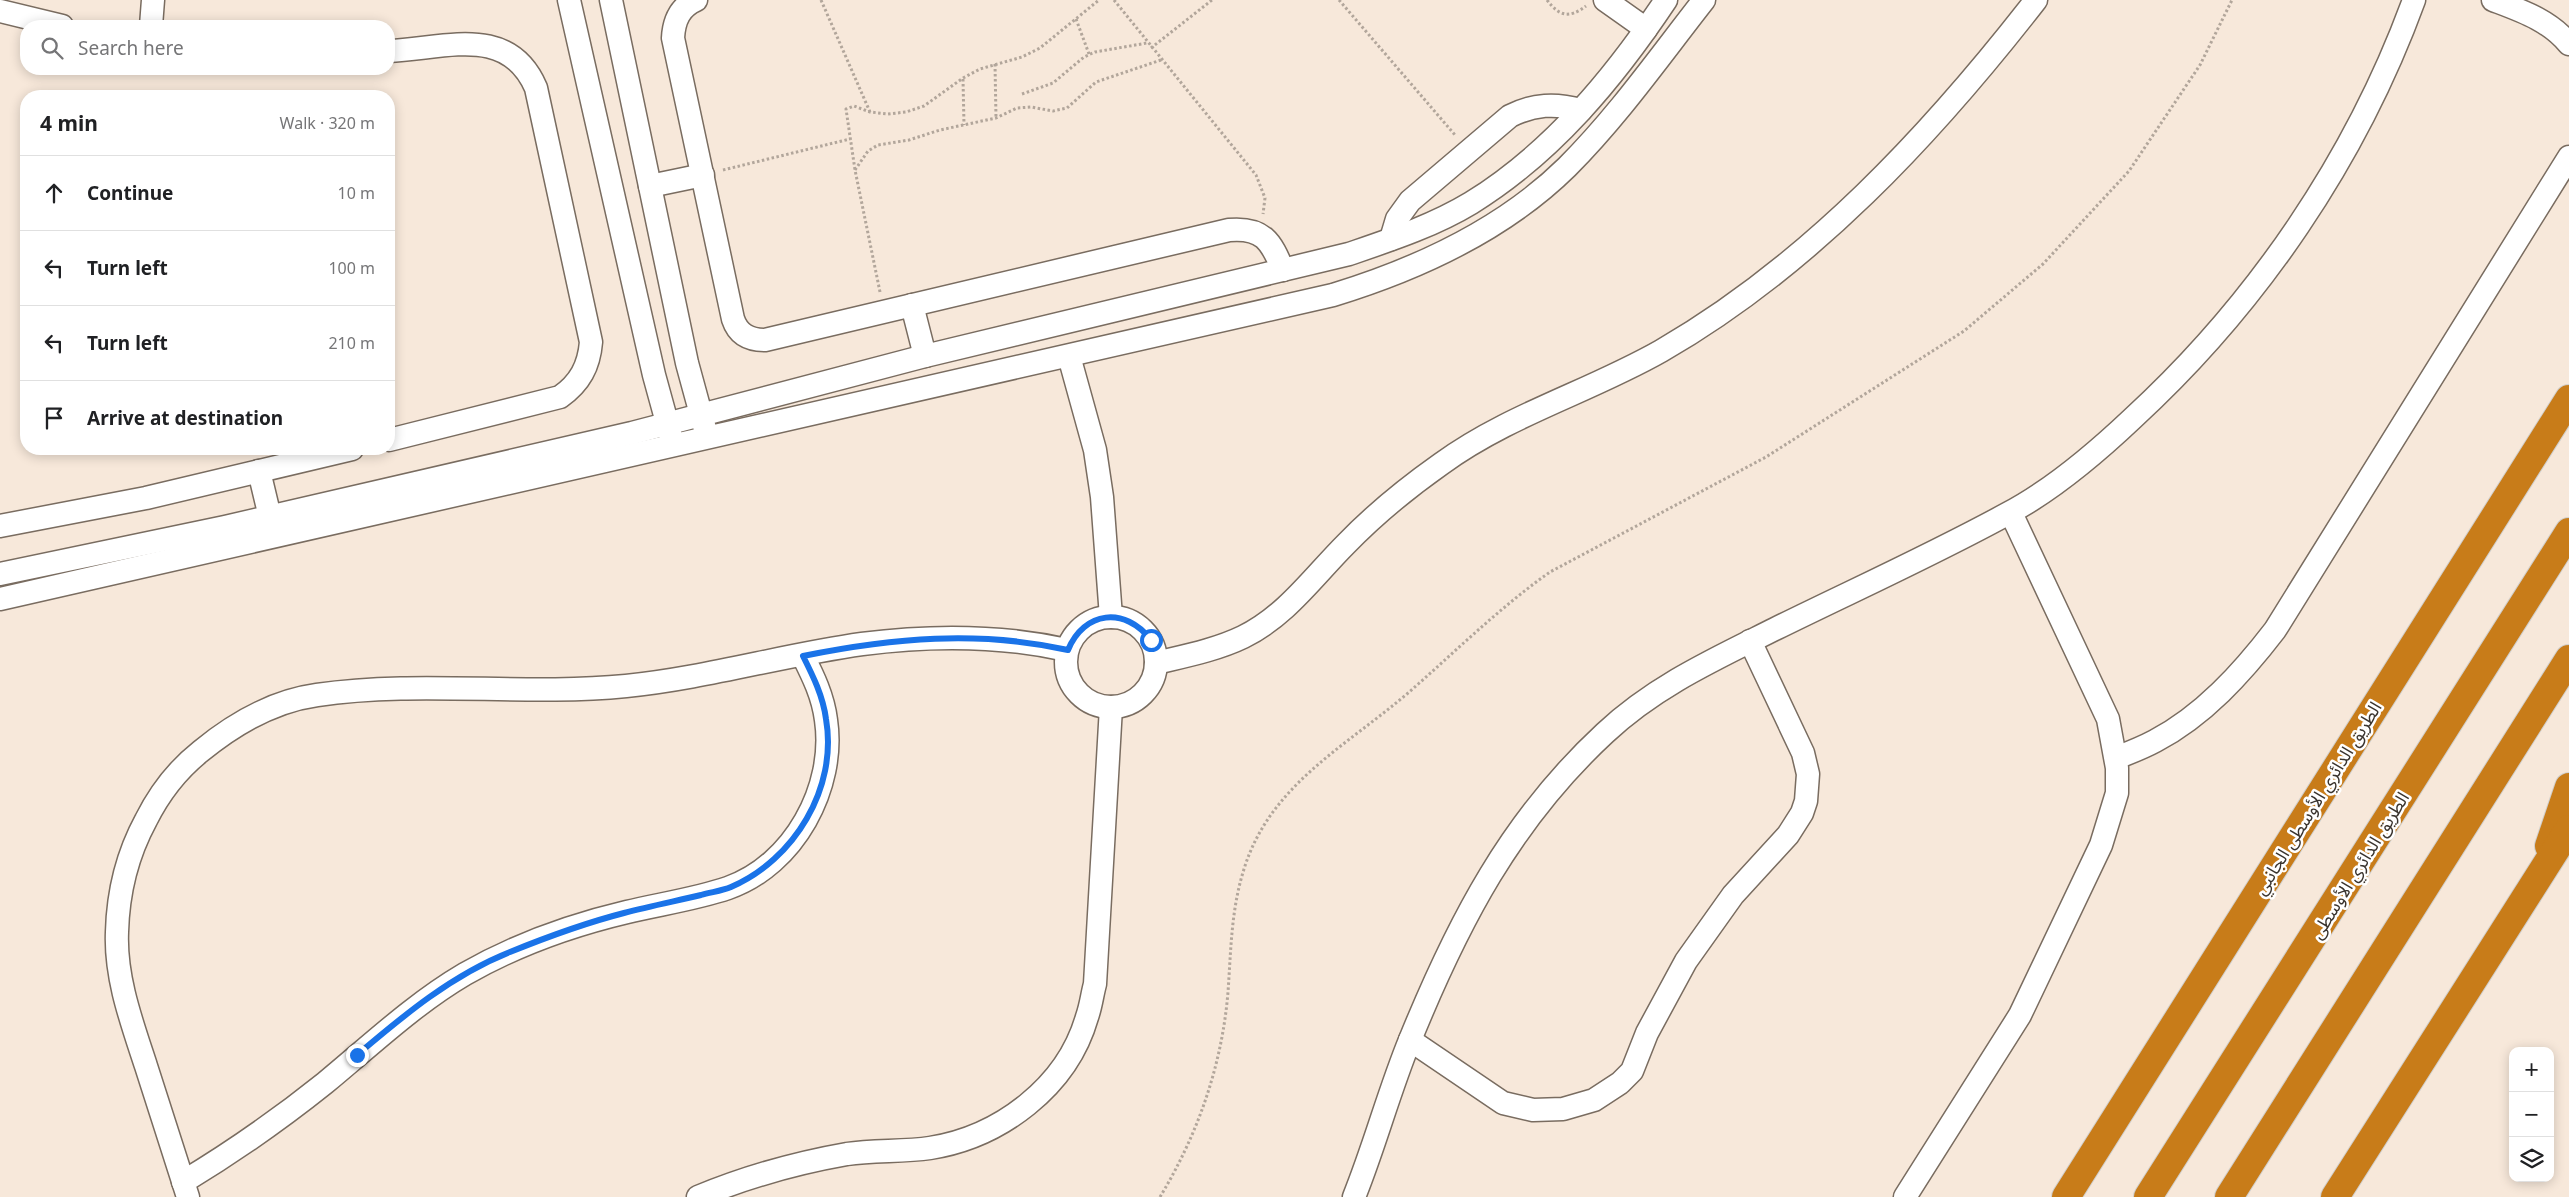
<!DOCTYPE html>
<meta charset="utf-8">
<style>
:root{--surface:#fff;--page:#f2f2f2;--text:#202124;--muted:#757577;--line:#e0e0e0}
body{margin:0;font-family:"Noto Sans","Noto Sans Arabic",sans-serif;background:var(--page);color:var(--text)}
.controls{position:absolute;right:15px;bottom:15px;display:grid;overflow:hidden;border-radius:10px;box-shadow:0 2px 12px #0003}
.controls button{width:45px;height:45px;display:grid;place-items:center;padding:0;border:0;border-bottom:1px solid var(--line);background:var(--surface);color:var(--text);font:25px sans-serif}
.stop{position:absolute;width:15px;height:15px;margin:-11px;border:4px solid #1a73e8;border-radius:50%;background:#fff}
.stop.end{background:#1a73e8;border-color:#fff;box-shadow:0 1px 5px #0008}
.list{margin:0;padding:0;list-style:none}
h2{display:flex;justify-content:space-between;align-items:center;height:65px;margin:0;padding:0 20px;font-size:21px}
h2 small{font-size:16px;font-weight:400;color:var(--muted)}
.list li{display:grid;grid-template-columns:32px 1fr auto;gap:15px;align-items:center;box-sizing:border-box;height:75px;padding:0 20px;border-top:1px solid var(--line)}
.list b{display:block;font-size:19px;white-space:nowrap}
.list em{font-size:16px;font-style:normal;color:var(--muted)}
.icon{flex:none;width:28px;height:28px;fill:none;stroke:currentColor;stroke-width:2;stroke-linecap:round;stroke-linejoin:round}
.map{position:relative;flex:none;width:2569px;height:1197px;overflow:hidden}
.search{position:absolute;background:var(--surface);box-shadow:0 2px 12px #0003;left:20px;top:20px;width:375px;height:55px;display:flex;align-items:center;gap:12px;box-sizing:border-box;padding:0 18px;border-radius:20px;color:var(--muted);font-size:19px}
.panel{position:absolute;background:var(--surface);box-shadow:0 2px 12px #0003;left:20px;top:90px;width:375px;height:365px;border-radius:20px}
.map>svg:first-child{display:block}
</style>
<div class="map">
<svg width="2569" height="1197" viewBox="0 0 2569 1197">
<rect width="100%" height="100%" fill="#f7e8da"/>
<g fill="none" stroke-linecap="round" stroke-linejoin="round">
<defs>
<g id="street">
<path d="M569 0 654 375 671 437"/>
<path d="M611 0 687 363 705 429"/>
<path d="M696 0C680 7 674 20 673 38L733 319C738 334 749 340 765 340L1229 230C1263 227 1271 241 1283 270"/>
<path d="M1605 0 1646 29"/>
<path d="M2493 0C2522 11 2549 20 2569 44"/>
<path d="M0 11 62 26"/>
<path d="M151 26 153 0"/>
<path d="M389 51C444 49 508 23 536 88L591 342C589 366 580 383 560 397L389 440"/>
<path d="M650 186 703 175"/>
<path d="M1391 239 1397 219 1410 201 1510 116C1534 104 1555 103 1581 110"/>
<path d="M912 305 925 356"/>
<path d="M1069 356 1095 450 1102 497 1111 617"/>
<path d="M259 471 270 517"/>
<path d="M0 526 146 498 352 449"/>
<path d="M0 574 225 527 632 433 925 356 1349 254C1390 240 1433 226 1471 203 1552 153 1614 78 1666 0"/>
<path d="M0 599 1333 295C1418 269 1503 230 1567 167 1618 116 1660 56 1704 0"/>
<circle cx="1111" cy="662" r="45"/>
<path d="M1156 663C1185 656 1216 650 1243 637 1286 616 1313 577 1346 544 1375 514 1407 488 1441 464 1508 415 1589 392 1661 351 1810 265 1931 135 2036 0"/>
<path d="M2116 758C2129 753 2142 748 2155 741 2203 716 2242 673 2275 630L2569 157"/>
<path d="M1410 1040 1503 1103 1533 1110 1563 1109 1594 1100 1620 1083 1632 1071 1647 1033 1686 961 1733 895 1788 835 1802 813 1806 801 1808 774 1803 753 1750 641"/>
<path d="M183 1182C233 1152 280 1119 325 1083 371 1045 414 1004 465 974 514 946 572 925 627 912 660 904 696 899 728 888 794 865 836 787 826 720 823 696 813 676 803 656"/>
<path d="M188 1197C174 1153 160 1110 146 1066 132 1023 115 978 117 932 118 893 127 855 146 820 159 794 177 770 201 751 234 724 273 701 317 695 419 680 523 696 626 686 706 678 783 655 862 644 931 635 1000 635 1067 650"/>
<path d="M698 1197C746 1177 796 1163 847 1154 874 1150 903 1152 930 1148 1000 1137 1067 1087 1087 1017 1091 1006 1092 995 1095 984L1111 707"/>
<path d="M1354 1197C1375 1145 1389 1091 1410 1040 1458 922 1511 820 1605 733 1655 686 1715 659 1775 629 1852 591 1932 555 2007 514 2053 490 2095 454 2133 418 2257 304 2356 159 2414 0"/>
<path d="M1905 1197 2020 1015 2101 845 2117 793V768L2108 719 2011 513"/>
</g>
<g id="highway">
<path d="M2549 846 2569 787"/>
<path d="M2066 1197 2569 399"/>
<path d="M2148 1197 2569 532"/>
<path d="M2229 1197 2569 659"/>
<path d="M2335 1197 2569 829"/>
</g>
</defs>
<!-- street casing -->
<use href="#street" stroke="#796c60" stroke-width="25"/>
<!-- highway casing -->
<use href="#highway" stroke="#d0cfcd" stroke-width="30"/>
<!-- path -->
<g stroke="#b2a69b" stroke-width="3" stroke-dasharray="2.5 2.5" stroke-linecap="butt">
<path d="M821 0 870 112"/>
<path d="M1114 0 1256 175 1265 198 1263 214"/>
<path d="M1339 0 1455 135"/>
<path d="M1547 0C1559 16 1569 19 1586 6"/>
<path d="M1076 19 1089 54"/>
<path d="M1151 48 1212 0"/>
<path d="M995 64 996 118"/>
<path d="M963 79 964 125"/>
<path d="M1022 94 1053 83 1084 57 1095 52 1147 43"/>
<path d="M723 170 850 139"/>
<path d="M855 170 868 151 878 145 909 140 940 130 996 118 1017 108 1031 107 1053 111 1067 108 1096 82 1161 60"/>
<path d="M880 292 855 170 846 109 854 106 870 112 888 114 906 112 924 106 963 78 980 69 1022 57 1040 48 1099 0"/>
<path d="M1160 1197C1198 1134 1222 1065 1228 992 1231 950 1231 910 1244 869 1270 785 1345 747 1408 693 1455 652 1499 608 1550 572L1766 457 1964 331 2043 264 2129 171 2200 65 2232 0"/>
</g>
<!-- street -->
<use href="#street" stroke="#fff" stroke-width="22"/>
<!-- highway -->
<use href="#highway" stroke="#c87c19" stroke-width="28"/>
</g>
<g fill="none" stroke-linecap="round" stroke-linejoin="round">
<!-- route -->
<path stroke="#1a73e8" stroke-width="6" d="M357 1055C404 1015 452 975 510 952 547 937 585 923 624 913 650 906 676 901 701 895 711 892 722 891 731 887 794 860 838 788 826 719 823 696 813 676 803 656 892 638 978 630 1068 650 1084 611 1125 606 1151 640"/>
</g>
<g text-anchor="middle" dominant-baseline="central" stroke-width="5" stroke-linejoin="round" paint-order="stroke">
<!-- street labels -->
<g font-size="18" fill="#3b352f" stroke="#fff">
<text transform="translate(2317 798) rotate(-58)">الطريق الدائري الأوسطى الجانبي</text>
<text transform="translate(2359 865) rotate(-58)">الطريق الدائري الأوسطى</text>
</g>
</g>
</svg>
<div class="controls">
<button>+</button>
<button>−</button>
<button><svg class="icon" aria-label="layers" viewBox="0 0 24 24"><path d="M12 4l9 5-9 5-9-5zM3 14l9 5 9-5"/></svg></button>
</div>
<div class="stop" style="left:1151px;top:640px"></div>
<div class="stop end" style="left:357px;top:1055px"></div>
<div class="search"><svg class="icon" aria-label="search" viewBox="0 0 24 24"><circle cx="10" cy="10" r="6"/><path d="M15 15l6 6"/></svg>Search here</div>
<section class="panel">
<h2>4 min<small>Walk · 320 m</small></h2>
<ul class="list">
<li><svg class="icon" aria-label="ahead" viewBox="0 0 24 24"><path d="M12 20V5M6 11l6-6 6 6"/></svg><div><b>Continue</b></div><em>10 m</em></li>
<li><svg class="icon" aria-label="left" viewBox="0 0 24 24"><path d="M17 20v-9H6M10 6l-5 5 5 5"/></svg><div><b>Turn left</b></div><em>100 m</em></li>
<li><svg class="icon" aria-label="left" viewBox="0 0 24 24"><path d="M17 20v-9H6M10 6l-5 5 5 5"/></svg><div><b>Turn left</b></div><em>210 m</em></li>
<li><svg class="icon" aria-label="arrive" viewBox="0 0 24 24"><path d="M6 21V4h12l-3 4 3 4H6"/></svg><div><b>Arrive at destination</b></div></li>
</ul>
</section>
</div>
